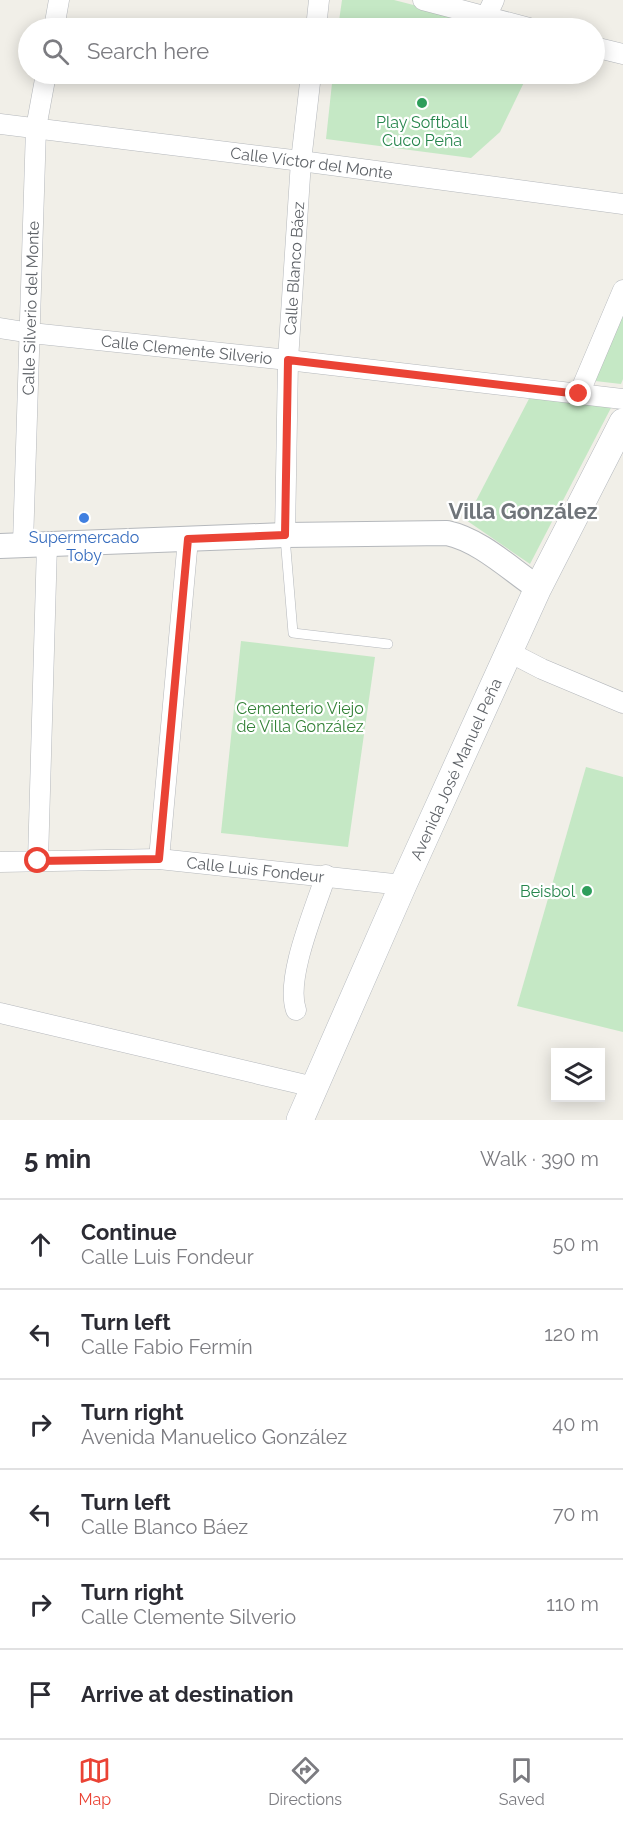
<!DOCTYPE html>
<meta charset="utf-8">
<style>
:root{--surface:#fff;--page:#f7f7f7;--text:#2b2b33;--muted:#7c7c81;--line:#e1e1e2;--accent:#ea4335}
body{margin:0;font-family:Raleway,sans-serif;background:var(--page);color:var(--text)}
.controls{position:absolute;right:18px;bottom:18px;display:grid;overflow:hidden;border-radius:0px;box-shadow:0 3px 15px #0003}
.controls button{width:54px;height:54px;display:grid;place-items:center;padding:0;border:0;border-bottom:2px solid var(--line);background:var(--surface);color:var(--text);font:30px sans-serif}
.stop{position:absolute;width:18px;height:18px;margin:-14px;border:4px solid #ea4335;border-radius:50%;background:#fff}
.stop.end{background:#ea4335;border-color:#fff;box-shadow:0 2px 6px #0008}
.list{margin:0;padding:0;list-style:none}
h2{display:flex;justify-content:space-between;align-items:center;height:78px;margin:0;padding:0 24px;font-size:26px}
h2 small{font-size:20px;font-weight:400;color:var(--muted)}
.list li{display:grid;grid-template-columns:39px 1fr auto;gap:18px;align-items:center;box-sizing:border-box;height:90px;padding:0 24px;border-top:2px solid var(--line)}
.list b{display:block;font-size:22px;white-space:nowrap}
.list p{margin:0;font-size:20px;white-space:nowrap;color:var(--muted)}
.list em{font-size:20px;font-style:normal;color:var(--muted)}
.icon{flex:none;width:33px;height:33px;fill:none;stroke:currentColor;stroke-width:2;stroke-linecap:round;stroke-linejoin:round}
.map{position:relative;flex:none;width:623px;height:1120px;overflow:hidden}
.search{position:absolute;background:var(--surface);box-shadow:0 3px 15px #0003;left:18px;right:18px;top:18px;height:66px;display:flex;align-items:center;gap:15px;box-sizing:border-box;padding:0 21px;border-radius:33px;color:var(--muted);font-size:22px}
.sheet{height:618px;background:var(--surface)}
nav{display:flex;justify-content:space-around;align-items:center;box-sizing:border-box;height:84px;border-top:2px solid var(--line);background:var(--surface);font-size:16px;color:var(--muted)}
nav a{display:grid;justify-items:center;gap:3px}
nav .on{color:var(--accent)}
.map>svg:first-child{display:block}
</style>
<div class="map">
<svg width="623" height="1120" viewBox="0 0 623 1120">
<rect width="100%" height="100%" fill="#f1efe8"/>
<!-- green -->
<g fill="#c5e8c5">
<path d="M342 0H394L503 28H338Z"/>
<path d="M333 74H528L500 132 471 158 326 139Z"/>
<path d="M623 284V379L621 384 578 379Z"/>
<path d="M532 393 613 404 530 564 466 520Z"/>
<path d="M241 641 375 657 348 847 221 833Z"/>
<path d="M586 767 623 777V1032L517 1006Z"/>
</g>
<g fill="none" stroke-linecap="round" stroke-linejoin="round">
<defs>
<path id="service" d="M285 537 293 633 388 644"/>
<g id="minor">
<path d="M423 0 529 28"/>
<path d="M486 17 494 0"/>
<path d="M54 28 59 0"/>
<path d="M316 28 319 0"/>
<path d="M594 47 623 54"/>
<path id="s1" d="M0 124 301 161 623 204"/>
<path id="s2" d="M0 328 31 333 288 360 623 399"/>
<path d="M579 394 623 290"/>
<path id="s3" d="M285 535 288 360 301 161 311 74"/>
<path id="s4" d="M23 544 36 128 46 74"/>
<path d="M509 652 542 669 623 703"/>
<path d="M159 859 188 539"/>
<path d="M38 861 47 544"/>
<path id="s5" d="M0 862 159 859 403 885"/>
<path d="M296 1010C285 978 315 909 326 875"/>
<path d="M0 1013 314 1087"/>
</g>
<path id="tertiary" d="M0 546 285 535 447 533C480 540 510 569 538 588"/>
<g id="secondary">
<path id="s6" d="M300 1120 403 885 538 588 623 422"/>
</g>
</defs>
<!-- service casing -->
<use href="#service" stroke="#b5b8bc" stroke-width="10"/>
<!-- minor casing -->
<use href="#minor" stroke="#b5b8bc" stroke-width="21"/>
<!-- tertiary casing -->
<use href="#tertiary" stroke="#b5b8bc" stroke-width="26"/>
<!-- secondary casing -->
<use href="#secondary" stroke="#b6babf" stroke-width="28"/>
<!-- service -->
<use href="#service" stroke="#fff" stroke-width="9"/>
<!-- minor -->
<use href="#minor" stroke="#fff" stroke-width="20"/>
<!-- tertiary -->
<use href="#tertiary" stroke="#fff" stroke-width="24"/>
<!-- secondary -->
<use href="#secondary" stroke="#fff" stroke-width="27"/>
</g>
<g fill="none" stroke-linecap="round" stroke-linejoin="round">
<!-- route -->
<path stroke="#ea4335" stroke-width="8" d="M38 861 159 859 188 539 285 535 288 360 579 394"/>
</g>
<!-- markers -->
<g fill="#2e9e5b" stroke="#fff" stroke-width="2">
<circle cx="422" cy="103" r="6"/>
<circle cx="587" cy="891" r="6"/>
</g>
<circle fill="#3f7fe0" stroke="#fff" stroke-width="2" cx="84" cy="518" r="6"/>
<g text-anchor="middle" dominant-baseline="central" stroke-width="4.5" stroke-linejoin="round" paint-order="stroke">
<!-- leisure labels -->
<g font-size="16" fill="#27864d" stroke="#fff">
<text x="422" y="122">Play Softball<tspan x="422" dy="18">Cuco Peña</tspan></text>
<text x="575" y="891" text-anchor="end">Beisbol</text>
</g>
<!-- street labels -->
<g font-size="16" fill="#5f6368" stroke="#fff">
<text stroke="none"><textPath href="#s1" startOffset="314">Calle Víctor del Monte</textPath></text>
<text stroke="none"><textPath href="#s3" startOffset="267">Calle Blanco Báez</textPath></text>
<text stroke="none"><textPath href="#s4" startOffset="236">Calle Silverio del Monte</textPath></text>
<text stroke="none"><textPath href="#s2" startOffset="188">Calle Clemente Silverio</textPath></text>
<text stroke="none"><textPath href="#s6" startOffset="384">Avenida José Manuel Peña</textPath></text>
<text stroke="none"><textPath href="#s5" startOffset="256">Calle Luis Fondeur</textPath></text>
</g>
<!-- shop labels -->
<g font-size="16" fill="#366cbe" stroke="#fff">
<text x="84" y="537">Supermercado<tspan x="84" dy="18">Toby</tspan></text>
</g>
<!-- park labels -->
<g font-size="16" fill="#348238" stroke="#fff">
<text x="300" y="708">Cementerio Viejo<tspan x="300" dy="18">de Villa González</tspan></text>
</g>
<!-- district labels -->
<g font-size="22" font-weight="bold" fill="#70757a" stroke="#fff">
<text x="523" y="511">Villa González</text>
</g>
</g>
</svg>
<div class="controls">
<button><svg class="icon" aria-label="layers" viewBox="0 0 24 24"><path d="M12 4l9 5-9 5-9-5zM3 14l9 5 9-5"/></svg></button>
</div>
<div class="stop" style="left:38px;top:861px"></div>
<div class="stop end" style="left:579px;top:394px"></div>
<div class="search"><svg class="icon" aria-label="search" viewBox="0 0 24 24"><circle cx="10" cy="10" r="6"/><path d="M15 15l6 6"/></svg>Search here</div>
</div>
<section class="sheet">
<h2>5 min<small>Walk · 390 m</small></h2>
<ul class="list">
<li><svg class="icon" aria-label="ahead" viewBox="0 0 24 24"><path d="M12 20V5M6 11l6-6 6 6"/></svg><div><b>Continue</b><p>Calle Luis Fondeur</p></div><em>50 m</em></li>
<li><svg class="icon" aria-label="left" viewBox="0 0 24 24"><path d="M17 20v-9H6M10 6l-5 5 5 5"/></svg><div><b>Turn left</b><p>Calle Fabio Fermín</p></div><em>120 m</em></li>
<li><svg class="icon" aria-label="right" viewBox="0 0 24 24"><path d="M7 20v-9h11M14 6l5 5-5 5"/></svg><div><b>Turn right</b><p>Avenida Manuelico González</p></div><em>40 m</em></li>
<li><svg class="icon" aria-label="left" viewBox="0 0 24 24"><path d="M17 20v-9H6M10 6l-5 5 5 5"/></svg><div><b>Turn left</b><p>Calle Blanco Báez</p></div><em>70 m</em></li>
<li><svg class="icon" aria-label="right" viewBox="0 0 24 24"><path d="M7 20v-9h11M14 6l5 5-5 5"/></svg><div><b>Turn right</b><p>Calle Clemente Silverio</p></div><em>110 m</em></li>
<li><svg class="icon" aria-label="arrive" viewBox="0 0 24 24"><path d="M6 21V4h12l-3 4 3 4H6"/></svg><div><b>Arrive at destination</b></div></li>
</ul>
</section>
<nav>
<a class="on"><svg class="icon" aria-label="map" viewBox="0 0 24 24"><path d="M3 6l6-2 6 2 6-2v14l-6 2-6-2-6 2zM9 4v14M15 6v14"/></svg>Map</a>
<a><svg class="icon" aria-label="directions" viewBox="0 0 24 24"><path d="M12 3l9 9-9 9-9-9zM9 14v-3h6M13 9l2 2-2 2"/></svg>Directions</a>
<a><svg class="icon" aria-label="saved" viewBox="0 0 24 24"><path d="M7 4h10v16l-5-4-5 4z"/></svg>Saved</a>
</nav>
